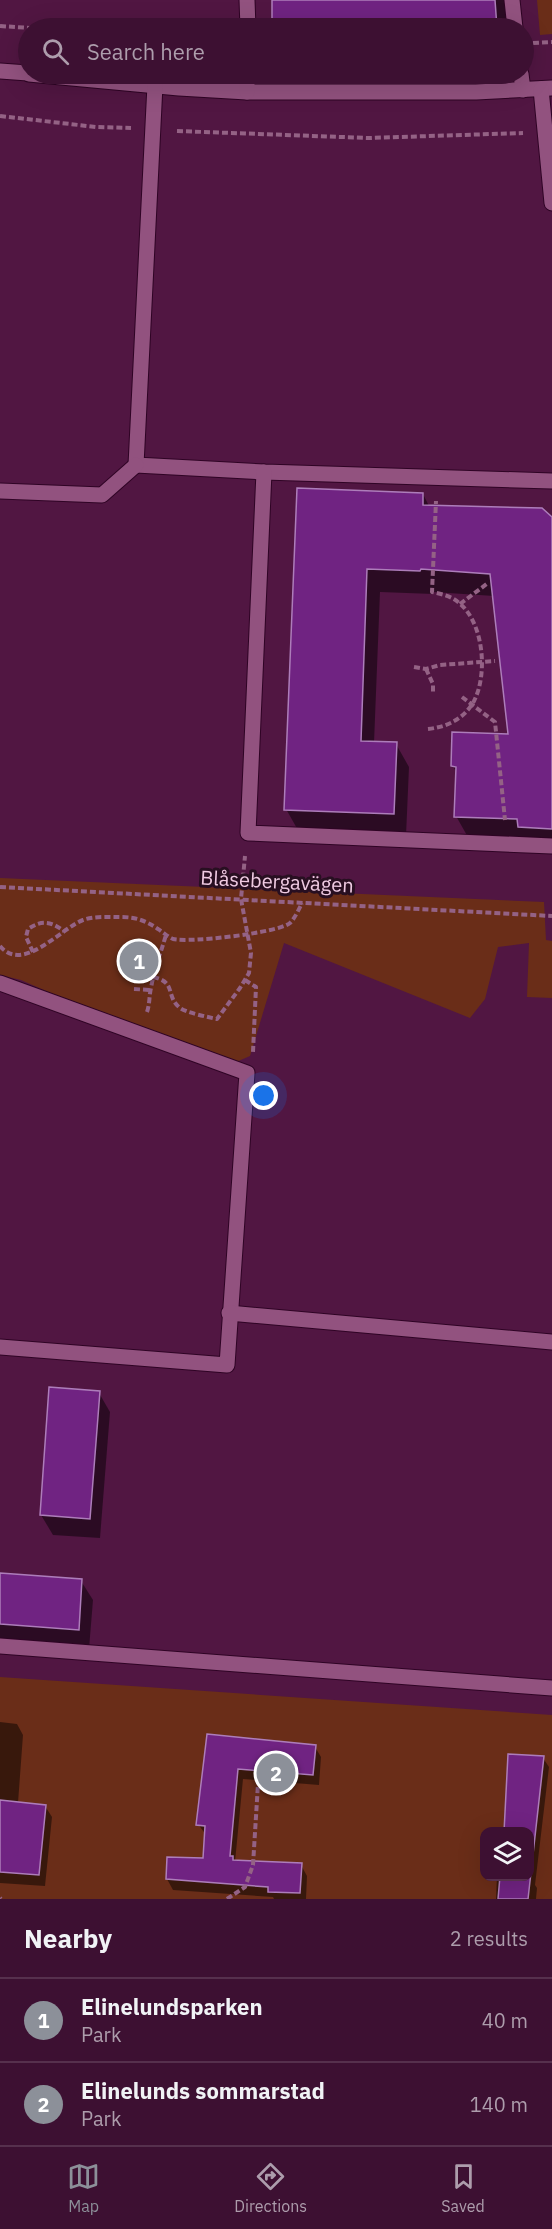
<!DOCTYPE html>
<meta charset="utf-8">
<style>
:root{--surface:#3d1032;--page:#481e3e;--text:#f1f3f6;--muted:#ad9dac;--line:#56304d;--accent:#8c9099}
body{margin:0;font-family:"IBM Plex Sans",sans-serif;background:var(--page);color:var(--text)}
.controls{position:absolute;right:18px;bottom:18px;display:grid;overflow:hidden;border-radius:12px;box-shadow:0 6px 24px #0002}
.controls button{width:54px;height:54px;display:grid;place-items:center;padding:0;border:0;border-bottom:2px solid var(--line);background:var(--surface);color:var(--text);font:30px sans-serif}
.you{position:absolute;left:264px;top:1096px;width:21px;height:21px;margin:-15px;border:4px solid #fff;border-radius:50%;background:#1a73e8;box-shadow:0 0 0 9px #1a73e833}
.badge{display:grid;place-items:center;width:39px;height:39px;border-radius:50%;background:var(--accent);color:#fff;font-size:20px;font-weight:700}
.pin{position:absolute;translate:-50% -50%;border:3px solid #fff;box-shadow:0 2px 6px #0006}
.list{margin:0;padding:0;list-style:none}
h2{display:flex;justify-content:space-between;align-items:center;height:78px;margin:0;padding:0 24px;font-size:26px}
h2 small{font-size:20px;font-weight:400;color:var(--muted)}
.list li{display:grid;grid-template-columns:39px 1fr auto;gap:18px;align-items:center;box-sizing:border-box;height:84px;padding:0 24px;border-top:2px solid var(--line)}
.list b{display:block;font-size:22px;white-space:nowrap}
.list p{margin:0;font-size:20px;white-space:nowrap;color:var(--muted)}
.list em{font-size:20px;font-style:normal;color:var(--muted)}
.icon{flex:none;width:33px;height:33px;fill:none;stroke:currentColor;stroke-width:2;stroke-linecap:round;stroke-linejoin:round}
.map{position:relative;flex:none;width:552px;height:1899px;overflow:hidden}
.search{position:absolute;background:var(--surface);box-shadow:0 6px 24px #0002;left:18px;right:18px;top:18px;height:66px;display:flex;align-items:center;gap:15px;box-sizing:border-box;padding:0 21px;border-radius:33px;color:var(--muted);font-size:22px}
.sheet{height:246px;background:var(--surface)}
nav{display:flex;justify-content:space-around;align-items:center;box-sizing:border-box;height:84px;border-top:2px solid var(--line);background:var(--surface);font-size:16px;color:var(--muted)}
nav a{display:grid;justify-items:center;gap:3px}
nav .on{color:var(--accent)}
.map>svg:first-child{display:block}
</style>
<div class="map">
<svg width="552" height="1899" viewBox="0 0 552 1899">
<rect width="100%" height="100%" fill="#511642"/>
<!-- green -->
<g fill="#6a2d18" fill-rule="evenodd">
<path d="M537 0H552V34L540 35Z"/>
<path d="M0 878 544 902 546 940 552 941V998L527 997 529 943 498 947 485 999 470 1018 284 943 250 1056 222 1068 21 980 0 975Z"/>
<path d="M0 1677 552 1715V1899H0ZM484 1832H530V1876H484Z"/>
</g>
<!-- shadow -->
<g fill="#0007">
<path d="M274 0H504L507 28H273Z"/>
<path d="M298 489 423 494 429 506 552 520V851L469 839 456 816 457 774 453 766 509 735 494 596 433 592V594L380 592 374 743 396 744 409 767 406 836 299 832 286 809Z"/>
<path d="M99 1393 110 1412 100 1538 53 1535 41 1515Z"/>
<path d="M0 1575 81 1581 93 1600 89 1649 0 1643Z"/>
<path d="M0 1722 17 1724 23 1735 18 1803 45 1806 52 1817 45 1886 0 1883Z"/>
<path d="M208 1736 315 1747 321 1757 319 1785 243 1779 235 1862 301 1865 307 1876 306 1899H274L273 1897 173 1890 167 1879 204 1860 206 1835 198 1824Z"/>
<path d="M543 1758 549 1767 535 1885 537 1888 536 1899H496L497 1876H530V1832Z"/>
</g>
<!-- building -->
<g fill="#702382" stroke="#ad7dba" stroke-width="1.5">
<path d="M272 0H495L497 28H272Z"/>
<path d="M297 488 423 493V505L542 508 552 517V829L518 827 517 819 454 817 456 767 451 766 452 732 508 734 490 574 421 569 420 571 367 569 361 741 397 742 394 814 284 810Z"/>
<path d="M49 1387 100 1391 90 1519 40 1515Z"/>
<path d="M0 1573 82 1579 79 1630 0 1624Z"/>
<path d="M207 1734 316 1745 313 1775 238 1769 230 1856H233V1860L302 1863 300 1893 268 1892V1887L166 1879 167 1857 203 1858 205 1826 196 1825Z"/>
<path d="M508 1754 544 1756 528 1899H498L500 1876H530V1832H504Z"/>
<path d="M0 1800 46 1805 39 1875 0 1872Z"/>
</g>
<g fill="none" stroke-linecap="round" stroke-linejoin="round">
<defs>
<g id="lane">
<path d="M512 0 515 28"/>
<path d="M521 74 523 90"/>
</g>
<g id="street">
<path d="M247 0 248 28"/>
<path d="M0 71 28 73"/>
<path d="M29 74 179 88 247 92H476L552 88"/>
<path d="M155 85 136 465 264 472 552 481"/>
<path d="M541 89 552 203"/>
<path d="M247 92V74"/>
<path d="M264 472 248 833 552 846"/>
<path d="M0 491 102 495 136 465"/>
<path d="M0 983 247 1073 227 1365 0 1347"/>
<path d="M229 1313 552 1342"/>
<path d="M0 1646 552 1688"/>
</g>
</defs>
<!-- lane casing -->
<use href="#lane" stroke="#2f0425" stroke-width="17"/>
<!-- street casing -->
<use href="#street" stroke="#2f0425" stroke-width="17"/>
<!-- path -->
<g stroke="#946285" stroke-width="4" stroke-dasharray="6 3" stroke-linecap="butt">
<path d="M0 26 30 28"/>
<path d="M533 43 552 42"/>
<path d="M0 116 96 127 131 128"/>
<path d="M177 131 369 138 523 133"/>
<path d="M460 604 488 583"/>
<path d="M414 667 426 669 440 665 495 661"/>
<path d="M426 669 433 684V692"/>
<path d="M462 697 495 722 505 820"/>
<path d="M428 729C447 727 464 719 474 701 488 674 484 622 458 602 451 596 441 594 432 592L436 501"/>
<path d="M0 887 552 916"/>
<path d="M0 946C23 974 61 928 83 920 94 916 108 917 120 917 135 917 145 920 158 929 163 932 168 937 173 939 189 943 278 933 290 923 295 918 299 909 302 903"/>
<path d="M33 952 26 937 28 929C42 920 50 921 64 931"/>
<path d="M153 977C177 982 165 996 180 1008 187 1013 208 1017 217 1019L240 988 249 973 251 953 241 899 245 856"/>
<path d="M245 980 256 987 253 1052"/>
<path d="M134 989 150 990"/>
<path d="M147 1012C150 1003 149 996 151 988 154 970 161 952 166 935"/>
<path d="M0 1898 1 1899"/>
<path d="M227 1899 245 1887 253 1865 258 1784"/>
</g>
<!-- lane -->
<use href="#lane" stroke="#92527f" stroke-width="15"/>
<!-- street -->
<use href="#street" stroke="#92527f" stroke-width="15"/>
</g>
<g text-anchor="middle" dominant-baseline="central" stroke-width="6" stroke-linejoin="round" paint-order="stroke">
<!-- street labels -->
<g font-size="20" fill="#efcae2" stroke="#280f21">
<text transform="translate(277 881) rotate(3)">Blåsebergavägen</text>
</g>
</g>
</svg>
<div class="controls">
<button><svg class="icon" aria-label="layers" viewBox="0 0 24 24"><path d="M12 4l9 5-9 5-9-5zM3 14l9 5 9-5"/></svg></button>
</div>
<div class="you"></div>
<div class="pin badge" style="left:139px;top:961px">1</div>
<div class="pin badge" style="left:276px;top:1773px">2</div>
<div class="search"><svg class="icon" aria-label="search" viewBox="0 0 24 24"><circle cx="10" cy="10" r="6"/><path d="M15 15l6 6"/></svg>Search here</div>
</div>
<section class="sheet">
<h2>Nearby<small>2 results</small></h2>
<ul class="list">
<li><span class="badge">1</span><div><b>Elinelundsparken</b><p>Park</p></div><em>40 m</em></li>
<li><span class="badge">2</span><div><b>Elinelunds sommarstad</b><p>Park</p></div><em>140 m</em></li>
</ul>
</section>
<nav>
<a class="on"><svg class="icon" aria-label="map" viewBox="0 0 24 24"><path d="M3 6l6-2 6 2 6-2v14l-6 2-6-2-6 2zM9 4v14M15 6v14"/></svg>Map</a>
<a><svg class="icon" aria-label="directions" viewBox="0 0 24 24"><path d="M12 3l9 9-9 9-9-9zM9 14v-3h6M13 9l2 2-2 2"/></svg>Directions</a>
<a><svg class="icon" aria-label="saved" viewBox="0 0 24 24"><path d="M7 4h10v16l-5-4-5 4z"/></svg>Saved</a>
</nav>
